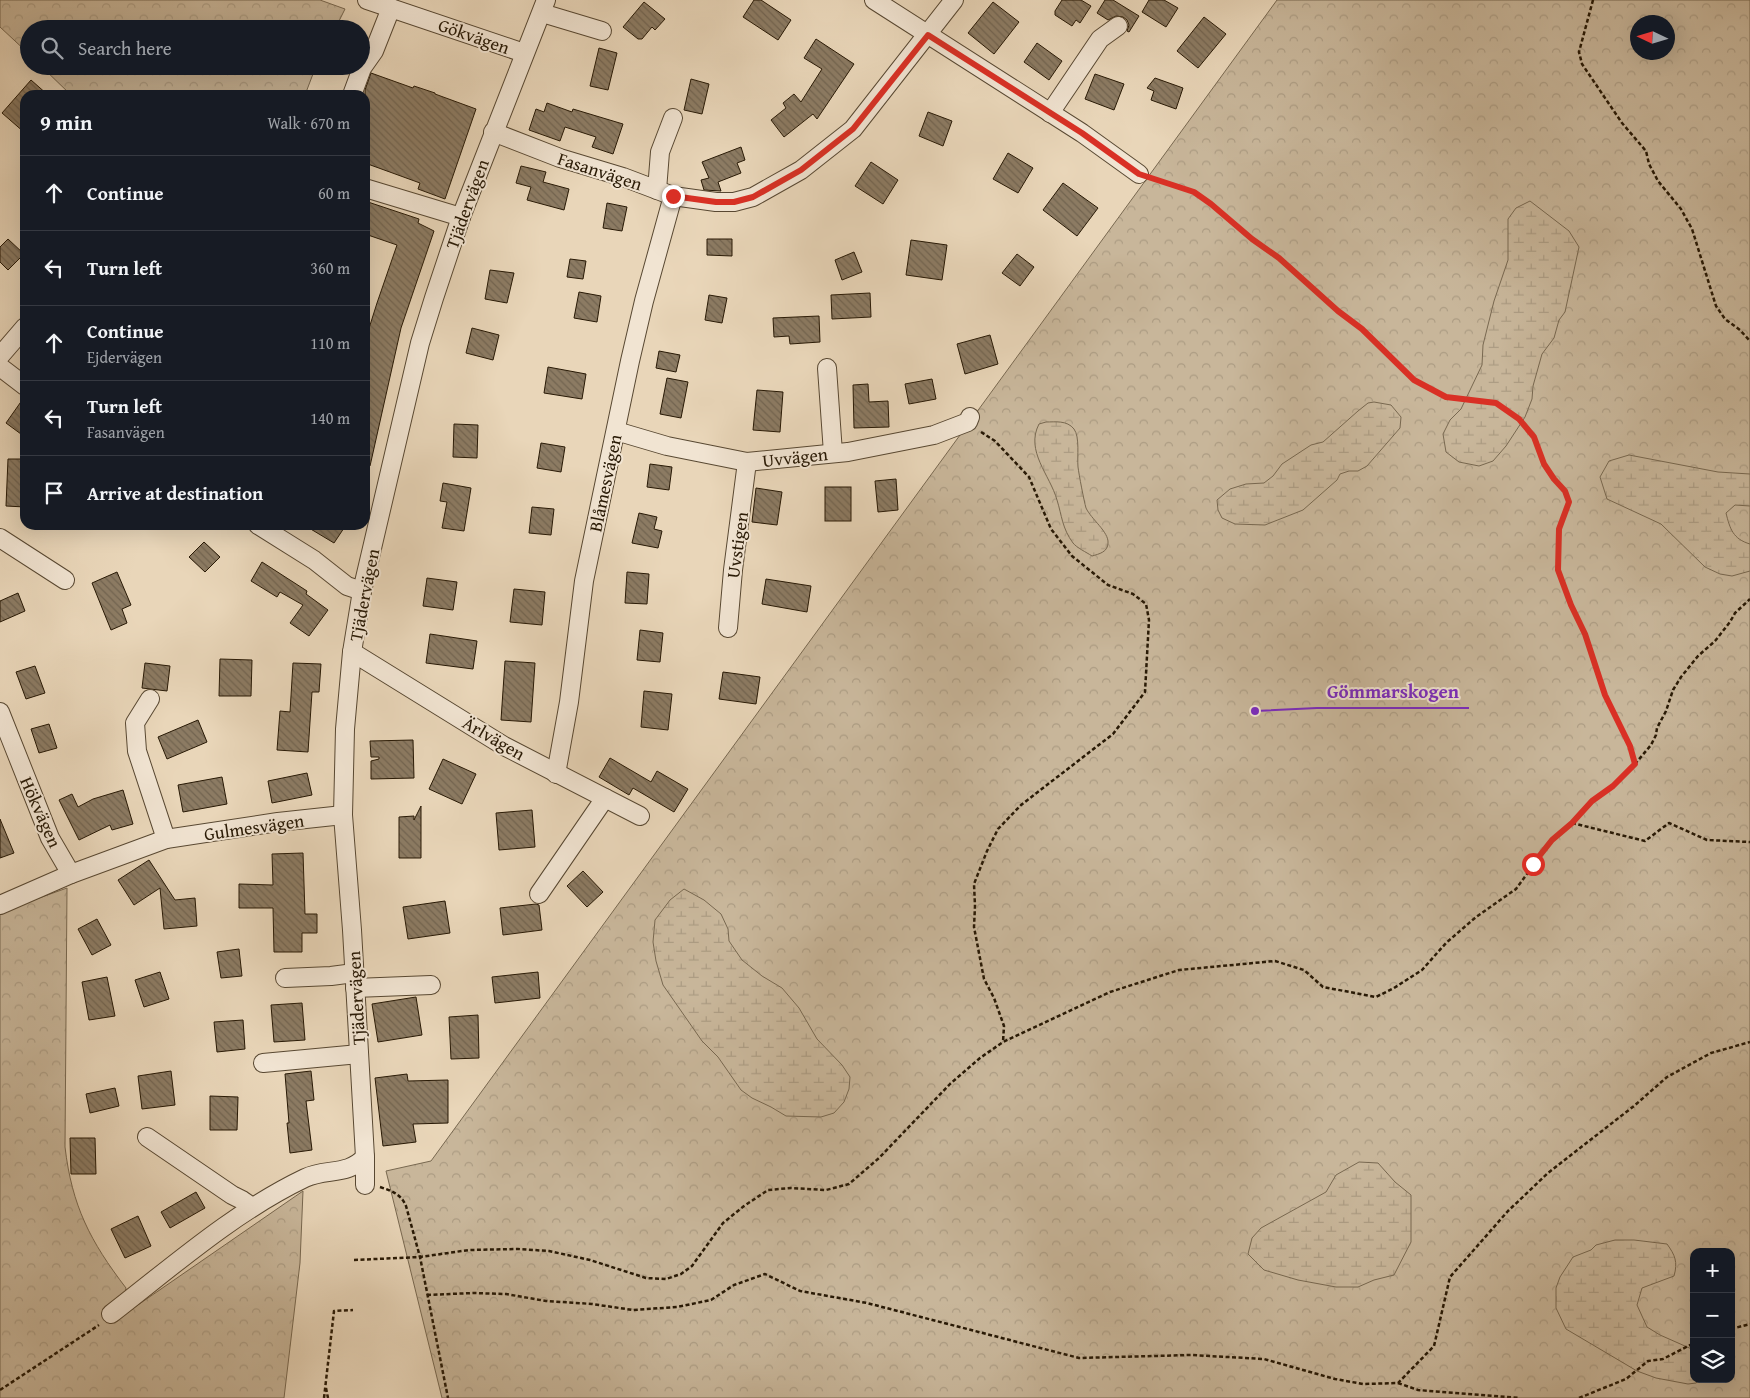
<!DOCTYPE html>
<meta charset="utf-8">
<style>
:root{--surface:#171b24;--page:#242831;--text:#f1f3f6;--muted:#9ea1a6;--line:#363941}
body{margin:0;font-family:"Gentium Book Plus",serif;background:var(--page);color:var(--text)}
.controls{position:absolute;right:15px;bottom:15px;display:grid;overflow:hidden;border-radius:10px;box-shadow:0 5px 20px #0002}
.controls button{width:45px;height:45px;display:grid;place-items:center;padding:0;border:0;border-bottom:1px solid var(--line);background:var(--surface);color:var(--text);font:25px sans-serif}
.compass{position:absolute;left:1630px;top:15px;width:45px;height:45px;border-radius:50%;background:var(--surface);box-shadow:0 5px 20px #0002;rotate:274deg}
.stop{position:absolute;width:15px;height:15px;margin:-11px;border:4px solid #d93025;border-radius:50%;background:#fff}
.stop.end{background:#d93025;border-color:#fff;box-shadow:0 1px 5px #0008}
.list{margin:0;padding:0;list-style:none}
h2{display:flex;justify-content:space-between;align-items:center;height:65px;margin:0;padding:0 20px;font-size:21px}
h2 small{font-size:16px;font-weight:400;color:var(--muted)}
.list li{display:grid;grid-template-columns:32px 1fr auto;gap:15px;align-items:center;box-sizing:border-box;height:75px;padding:0 20px;border-top:1px solid var(--line)}
.list b{display:block;font-size:19px;white-space:nowrap}
.list p{margin:0;font-size:16px;white-space:nowrap;color:var(--muted)}
.list em{font-size:16px;font-style:normal;color:var(--muted)}
.icon{flex:none;width:28px;height:28px;fill:none;stroke:currentColor;stroke-width:2;stroke-linecap:round;stroke-linejoin:round}
.map{position:relative;flex:none;width:1750px;height:1398px;overflow:hidden}
.search{position:absolute;background:var(--surface);box-shadow:0 5px 20px #0002;left:20px;top:20px;width:350px;height:55px;display:flex;align-items:center;gap:12px;box-sizing:border-box;padding:0 18px;border-radius:28px;color:var(--muted);font-size:19px}
.panel{position:absolute;background:var(--surface);box-shadow:0 5px 20px #0002;left:20px;top:90px;width:350px;height:440px;border-radius:15px}
.map>svg:first-child{display:block}
</style>
<div class="map">
<svg width="1750" height="1398" viewBox="0 0 1750 1398">
<defs>
<pattern id="forest-crowns" width="20" height="18" patternUnits="userSpaceOnUse" patternTransform="scale(1.25)"><rect width="20" height="18" fill="#c8b69a"/><path d="M2 6a3 3 0 1 1 6 0M12 15a3 3 0 1 1 6 0" fill="none" stroke="#ac9c83"/></pattern>
<pattern id="wetland-marsh" width="20" height="14" patternUnits="userSpaceOnUse" patternTransform="scale(1.25)"><rect width="20" height="14" fill="#c8b69a"/><path d="M1 5h8M5 5V1M11 12h8M15 12V8" fill="none" stroke="#ac9c83"/></pattern>
<pattern id="building-back-hatch" width="6" height="6" patternUnits="userSpaceOnUse" patternTransform="scale(1.25)"><rect width="6" height="6" fill="#8c7b63"/><path d="M-1 5l2 2M0 0l6 6M5-1l2 2" fill="none" stroke="#726450"/></pattern>
</defs>
<rect width="100%" height="100%" fill="#e9d6b9"/>
<filter id="stains"><feTurbulence type="fractalNoise" baseFrequency=".004" numOctaves="4"/><feColorMatrix values="0 0 0 0 .2 0 0 0 0 .09 0 0 0 0 .02 0 0 0 .5 -.17"/></filter>
<radialGradient id="worn" r=".72"><stop offset=".6" stop-color="#630" stop-opacity="0"/><stop offset="1" stop-color="#630" stop-opacity=".3"/></radialGradient>
<!-- forest -->
<g fill="url(#forest-crowns)" stroke="#786850" fill-rule="evenodd">
<path d="M0 0H320L345 9 335 29H29V54L0 27Z"/>
<path d="M1277 0H1750V1398H442L386 1171 431 1161ZM1638 22H1668V52H1638ZM1694 1252H1731V1379H1694Z"/>
<path d="M41 66H316L305 95H71Z"/>
<path d="M67 888 65 1147C72 1206 90 1241 126 1288L119 1318 303 1191 300 1263 284 1398H0V912Z"/>
</g>
<!-- wetland -->
<g fill="url(#wetland-marsh)" stroke="#786850">
<path d="M1530 201 1569 231 1579 247 1565 312 1559 320 1554 338 1542 354 1533 386 1532 399 1525 417 1506 446 1493 461 1479 466 1459 462 1446 452 1443 434 1450 420 1461 409 1482 365 1483 345 1494 301 1508 260V219L1516 208Z"/>
<path d="M1374 402 1391 405 1401 417 1400 428 1367 466 1358 471H1349L1340 474 1337 480 1303 510 1265 525 1235 524 1222 518 1218 510 1217 500 1230 489 1246 484 1264 483 1273 476 1282 464 1311 445 1323 442 1358 411 1368 403Z"/>
<path d="M1046 422C1055 422 1067 420 1074 429 1080 437 1077 457 1078 467 1079 475 1084 501 1086 508 1091 519 1109 532 1108 543 1108 552 1099 554 1092 556 1086 552 1077 548 1073 543 1062 528 1062 516 1057 500 1050 475 1025 451 1039 424Z"/>
<path d="M1629 455 1718 472 1750 474V506L1735 505 1726 513C1730 529 1733 539 1750 544V571L1732 576 1720 574 1705 567 1661 524 1607 499 1600 477 1609 461Z"/>
<path d="M684 889 704 900 721 914 728 929 729 941 742 960 762 976 782 988 799 1008 817 1039 842 1065 850 1077 849 1089 844 1102 834 1113 821 1117 786 1116 771 1107 752 1098 741 1090 718 1057 702 1041 663 985 656 961 653 942 655 920 670 900Z"/>
<path d="M1359 1162 1378 1163 1395 1182 1411 1195V1242L1394 1275 1374 1280 1358 1287H1336L1298 1280 1264 1270 1248 1254 1252 1238 1261 1228 1326 1192 1336 1175Z"/>
<path d="M1615 1240H1634L1667 1244C1675 1255 1678 1262 1674 1276L1642 1288 1637 1305 1647 1327 1660 1335 1694 1350V1379H1701L1696 1383 1688 1384 1656 1378 1637 1371 1566 1329 1556 1308V1288L1560 1277 1573 1257 1591 1250 1596 1245Z"/>
</g>
<!-- building -->
<g fill="url(#building-back-hatch)" stroke="#281905">
<path d="M754 0H761L791 20 778 40 743 17Z"/>
<path d="M1062 0H1081L1091 6 1080 23 1076 20 1072 26 1055 15V11Z"/>
<path d="M1105 0H1113L1139 16 1129 32 1127 31 1129 25 1127 20 1123 17 1116 16 1108 20 1097 13Z"/>
<path d="M1149 0H1164L1178 8 1166 27 1142 12Z"/>
<path d="M644 2 665 19 655 30 652 27 642 39H638L623 27Z"/>
<path d="M993 2 1019 22 994 54 968 33Z"/>
<path d="M1204 17 1226 34 1198 68 1177 51Z"/>
<path d="M816 39 854 64 817 119 813 114 784 137 771 120 786 108 783 103 794 94 801 102 822 69 804 58Z"/>
<path d="M1037 43 1062 61 1049 80 1024 62Z"/>
<path d="M599 48 617 53 608 90 590 86Z"/>
<path d="M371 73 413 88 414 86 435 93V94L476 109 445 199 418 189 420 183 365 163V90Z"/>
<path d="M1095 74 1124 84 1114 110 1085 99Z"/>
<path d="M1155 78 1183 88 1176 109 1151 100 1154 91 1147 88Z"/>
<path d="M691 79 709 84 702 114 684 110Z"/>
<path d="M31 80 48 95H25V133L2 113Z"/>
<path d="M547 103 572 112 573 109 623 124 613 154 592 147 596 137 565 127 560 141 529 130 536 109 544 112Z"/>
<path d="M928 112 952 121 943 146 919 136Z"/>
<path d="M741 147 745 160 737 163 741 173 718 182 721 191 704 190 701 180 709 178 702 162Z"/>
<path d="M1008 153 1033 168 1018 193 993 179Z"/>
<path d="M871 162 898 180 883 204 855 186Z"/>
<path d="M521 166 546 172 543 182 569 189 564 210 527 200 531 187 516 183Z"/>
<path d="M1063 183 1098 208 1077 236 1043 210Z"/>
<path d="M365 201 419 219 418 223 434 231 401 328 370 466 365 465V341L377 303 397 245 365 234Z"/>
<path d="M607 203 627 207 622 231 603 228Z"/>
<path d="M8 239 24 254 8 270 0 262V247Z"/>
<path d="M707 239H732V256L707 255Z"/>
<path d="M911 240 947 245 942 280 906 275Z"/>
<path d="M854 252 862 272 842 280 835 260Z"/>
<path d="M1017 254 1034 267 1020 286 1002 273Z"/>
<path d="M570 259 586 261 583 279 567 277Z"/>
<path d="M490 270 514 273 507 303 485 299Z"/>
<path d="M579 292 601 296 597 322 574 318Z"/>
<path d="M870 293 871 317 832 319 831 295Z"/>
<path d="M709 295 727 298 722 323 705 320Z"/>
<path d="M819 316 820 342 790 344 789 336 774 337 773 318Z"/>
<path d="M472 328 499 335 493 360 466 353Z"/>
<path d="M990 335 998 364 965 374 957 344Z"/>
<path d="M659 351 680 355 676 372 656 368Z"/>
<path d="M548 367 586 374 582 399 544 393Z"/>
<path d="M667 378 688 382 681 418 660 414Z"/>
<path d="M932 379 936 399 909 404 905 384Z"/>
<path d="M868 384 869 402 888 401 889 427 854 428 853 385Z"/>
<path d="M757 390 783 392 780 432 753 430Z"/>
<path d="M25 396V437L6 423Z"/>
<path d="M454 424 478 425 477 458 453 457Z"/>
<path d="M541 443 565 447 561 472 537 468Z"/>
<path d="M8 459H24L25 507 6 506Z"/>
<path d="M650 464 672 467 669 490 647 487Z"/>
<path d="M896 479 898 510 878 512 875 481Z"/>
<path d="M443 483 471 488 464 531 442 528 447 502 440 501Z"/>
<rect x="825" y="487" width="26" height="34"/>
<path d="M756 488 782 492 777 525 752 522Z"/>
<path d="M532 507 554 509 551 535 529 533Z"/>
<path d="M639 513 657 517 654 529 662 531 658 548 632 543Z"/>
<path d="M304 525H346L334 543Z"/>
<path d="M204 542 220 557 205 572 189 557Z"/>
<path d="M262 562 307 591 306 594 328 610 309 636 290 623 303 605 280 592 277 597 251 581Z"/>
<path d="M117 572 131 605 122 609 127 623 111 630 92 583Z"/>
<path d="M627 572 649 574 647 604 625 603Z"/>
<path d="M427 578 457 582 453 610 423 606Z"/>
<path d="M766 579 811 586 807 612 762 604Z"/>
<path d="M514 589 545 592 542 625 510 622Z"/>
<path d="M18 593 25 611 0 622V601Z"/>
<path d="M640 630 663 633 660 662 637 660Z"/>
<path d="M430 634 477 641 473 669 426 663Z"/>
<path d="M220 659 252 660 251 696H219Z"/>
<path d="M505 661 535 663 531 722 501 720Z"/>
<path d="M145 663 170 666 167 691 142 688Z"/>
<path d="M293 663 321 664 319 692H312L308 752 277 750 280 711 290 712Z"/>
<path d="M35 666 45 693 26 699 16 672Z"/>
<path d="M723 672 760 677 756 704 719 699Z"/>
<path d="M644 691 672 694 668 730 641 727Z"/>
<path d="M198 720 207 742 167 759 158 737Z"/>
<path d="M49 724 57 748 39 753 31 729Z"/>
<path d="M413 740 414 778 371 779V761L379 759V757H371L370 741Z"/>
<path d="M610 758 651 782 657 771 688 789 674 812 633 788 629 795 599 777Z"/>
<path d="M443 759 476 774 462 804 429 789Z"/>
<path d="M307 773 312 795 272 803 268 781Z"/>
<path d="M222 777 227 804 183 812 178 785Z"/>
<path d="M123 790 133 824 112 830 110 825 79 840 59 800 72 794 78 807 93 799Z"/>
<path d="M421 806V858H399V817L414 816V820Z"/>
<path d="M532 810 535 847 499 850 496 813Z"/>
<path d="M0 819 14 853 0 858Z"/>
<path d="M303 853 305 914H317V933H302V952H274L273 908H239V884L273 885 272 854Z"/>
<path d="M149 860 175 900 195 898 197 926 164 929 160 888 134 905 118 880Z"/>
<path d="M583 871 603 892 587 907 567 886Z"/>
<path d="M445 901 450 933 408 939 403 907Z"/>
<path d="M536 904 539 905 542 930 503 935 500 908Z"/>
<path d="M97 919 111 945 92 955 78 929Z"/>
<path d="M239 949 242 976 221 978 217 952Z"/>
<path d="M160 972 169 999 144 1007 135 980Z"/>
<path d="M538 972 540 998 495 1003 492 977Z"/>
<path d="M107 977 115 1016 89 1020 82 982Z"/>
<path d="M416 997 422 1035 378 1042 372 1004Z"/>
<path d="M302 1003 305 1040 274 1042 271 1005Z"/>
<path d="M478 1015 479 1058 451 1059 449 1017Z"/>
<path d="M243 1020 245 1049 217 1052 214 1022Z"/>
<path d="M171 1071 175 1105 142 1109 138 1076Z"/>
<path d="M311 1071 314 1100 306 1101 312 1150 290 1153 287 1123H289L285 1074Z"/>
<path d="M407 1074 408 1081 448 1080V1123L413 1124 416 1142 383 1146 375 1078Z"/>
<path d="M115 1088 119 1106 90 1113 86 1094Z"/>
<path d="M210 1096 238 1097 237 1130H210Z"/>
<path d="M70 1138H95L96 1174H71Z"/>
<path d="M196 1192 205 1208 170 1228 161 1212Z"/>
<path d="M138 1216 151 1246 125 1258 111 1229Z"/>
</g>
<g fill="none" stroke-linecap="round" stroke-linejoin="round">
<defs>
<g id="minor">
<path d="M367 0 524 53"/>
<path d="M874 0 1082 133 1139 174"/>
<path d="M542 13 602 31"/>
<path d="M352 95 362 68 374 51 391 8"/>
<path d="M1050 113 1100 39 1118 26"/>
<path d="M493 132 560 158 623 177 673 196 716 202H734L753 197 801 170 853 129 954 0"/>
<path d="M365 188 461 217"/>
<path d="M657 190 660 152 673 118"/>
<path d="M0 356 25 327"/>
<path d="M0 367 25 386"/>
<path d="M827 368 833 453"/>
<path d="M616 431 667 446 747 462 848 452 934 435 968 422 970 417"/>
<path d="M258 525 314 560 347 586 362 591"/>
<path d="M0 538 65 580"/>
<path d="M728 628 733 570 747 462"/>
<path d="M352 652 504 746 640 816"/>
<path d="M150 699 135 723 137 751 166 839"/>
<path d="M0 712 50 838 71 874"/>
<path d="M556 774 569 702 584 581 630 361 644 301 673 196"/>
<path d="M539 894 605 798"/>
<path d="M0 905 71 874 166 839 278 822 343 815"/>
<path d="M285 978 331 976 354 973"/>
<path d="M355 988 431 985"/>
<path d="M263 1063 359 1054"/>
<path d="M147 1137 232 1195 242 1200 252 1207"/>
<path d="M365 1185V1157L352 930 343 815 345 729 352 652 362 591 420 343 434 298 461 217 546 0"/>
<path d="M111 1314C173 1266 234 1212 305 1178 326 1168 348 1176 365 1157"/>
</g>
</defs>
<!-- minor casing -->
<use href="#minor" stroke="#584832" stroke-width="20"/>
<!-- path -->
<g stroke="#281905" stroke-width="2.5" stroke-dasharray="4 2.5" stroke-linecap="butt">
<path d="M1593 0 1579 52 1582 64 1622 123 1646 151 1649 164 1658 181 1681 209 1692 229 1716 306 1725 319 1740 330 1750 341"/>
<path d="M1155 179 1194 192 1211 203 1252 239 1279 258 1312 289 1362 329 1414 381 1446 397 1496 403 1519 419 1534 437 1544 464 1554 479 1565 491 1569 502 1559 529 1558 570 1571 605 1585 634 1605 695 1630 746 1635 763"/>
<path d="M981 432 995 441 1029 477 1051 529 1072 556 1108 585 1133 594 1146 604 1149 620 1145 692 1113 734 1021 805 998 829 987 851 974 884 975 906 974 927 984 979 994 998 1004 1026 1003 1042"/>
<path d="M1572 823 1645 841 1669 823 1707 840 1750 842"/>
<path d="M380 1187C392 1191 401 1194 406 1206L420 1257 448 1398"/>
<path d="M354 1260 420 1257 469 1250 518 1249 549 1251 590 1260 646 1278 666 1279 681 1274 692 1266 723 1223 744 1206 768 1190 791 1188 826 1190 849 1184 879 1158 950 1084 980 1058 1003 1042 1110 992 1179 970 1275 961 1304 970 1323 987 1376 997 1394 988 1422 970 1446 943 1476 917 1516 889 1552 840 1572 823 1592 801 1613 786 1635 764 1651 745 1656 735 1657 728 1666 711 1673 690 1681 677 1698 656 1715 641 1730 622 1735 613 1750 599"/>
<path d="M427 1295 473 1293 506 1294 546 1301 592 1304 633 1310 677 1307 711 1300 734 1285 765 1274 800 1291 867 1303 1079 1358 1191 1355 1264 1359 1335 1379 1363 1384 1398 1383 1434 1346 1450 1277 1508 1211 1548 1173 1634 1106 1667 1077 1711 1053 1750 1042"/>
<path d="M1731 1329 1750 1324"/>
<path d="M1398 1383 1418 1390 1520 1398"/>
<path d="M326 1388 328 1398"/>
<path d="M0 1390 99 1325"/>
<path d="M324 1398 334 1311 353 1310"/>
<path d="M1579 1398 1626 1379 1648 1361 1663 1359 1694 1343"/>
</g>
<!-- minor -->
<use href="#minor" stroke="#f1e4d2" stroke-width="18"/>
</g>
<g fill="none" stroke-linecap="round" stroke-linejoin="round">
<!-- route -->
<path stroke="#d93025" stroke-width="6" d="M673 196 716 202H734L753 197 801 170 853 129 928 35 1082 133 1139 174 1194 192 1211 204 1252 239 1279 258 1338 311 1362 329 1414 380 1446 397 1496 403 1519 419 1534 437 1544 464 1554 479 1565 491 1569 502 1559 529 1558 570 1571 605 1585 634 1605 695 1630 746 1635 764 1613 786 1592 801 1572 823 1552 840 1533 864"/>
</g>
<g text-anchor="middle" dominant-baseline="central" stroke-width="4" stroke-linejoin="round" paint-order="stroke">
<!-- street labels -->
<g font-size="18" fill="#281905" stroke="#f1e4d2">
<text transform="translate(474 36) rotate(19)">Gökvägen</text>
<text transform="translate(600 171) rotate(18)">Fasanvägen</text>
<text transform="translate(467 204) rotate(-70)">Tjädervägen</text>
<text transform="translate(795 457) rotate(-6)">Uvvägen</text>
<text transform="translate(605 483) rotate(-78)">Blåmesvägen</text>
<text transform="translate(737 545) rotate(-82)">Uvstigen</text>
<text transform="translate(364 595) rotate(-79)">Tjädervägen</text>
<text transform="translate(494 738) rotate(30)">Ärlvägen</text>
<text transform="translate(41 812) rotate(66)">Hökvägen</text>
<text transform="translate(254 827) rotate(-8)">Gulmesvägen</text>
<text transform="translate(356 998) rotate(-93)">Tjädervägen</text>
</g>
</g>
<!-- callouts -->
<path fill="none" stroke="#7b2cbf" stroke-width="2" d="M1255 711L1317 708H1469"/>
<circle fill="#7b2cbf" stroke="#f1e4d2" stroke-width="2" cx="1255" cy="711" r="5"/>
<g font-size="19" text-anchor="middle" font-weight="bold" fill="#7b2cbf" stroke="#f1e4d2" stroke-width="4" stroke-linejoin="round" paint-order="stroke">
<text x="1393" y="698">Gömmarskogen</text>
</g>
<rect width="100%" height="100%" filter="url(#stains)"/>
<rect width="100%" height="100%" fill="url(#worn)"/>
</svg>
<div class="controls">
<button>+</button>
<button>−</button>
<button><svg class="icon" aria-label="layers" viewBox="0 0 24 24"><path d="M12 4l9 5-9 5-9-5zM3 14l9 5 9-5"/></svg></button>
</div>
<svg class="compass" viewBox="-18 -18 36 36"><path d="M0-13l5 13h-10z" fill="#e53935"/><path d="M0 13l5-13h-10z" fill="#9ea1a6"/></svg>
<div class="stop" style="left:1533px;top:864px"></div>
<div class="stop end" style="left:673px;top:196px"></div>
<div class="search"><svg class="icon" aria-label="search" viewBox="0 0 24 24"><circle cx="10" cy="10" r="6"/><path d="M15 15l6 6"/></svg>Search here</div>
<section class="panel">
<h2>9 min<small>Walk · 670 m</small></h2>
<ul class="list">
<li><svg class="icon" aria-label="ahead" viewBox="0 0 24 24"><path d="M12 20V5M6 11l6-6 6 6"/></svg><div><b>Continue</b></div><em>60 m</em></li>
<li><svg class="icon" aria-label="left" viewBox="0 0 24 24"><path d="M17 20v-9H6M10 6l-5 5 5 5"/></svg><div><b>Turn left</b></div><em>360 m</em></li>
<li><svg class="icon" aria-label="ahead" viewBox="0 0 24 24"><path d="M12 20V5M6 11l6-6 6 6"/></svg><div><b>Continue</b><p>Ejdervägen</p></div><em>110 m</em></li>
<li><svg class="icon" aria-label="left" viewBox="0 0 24 24"><path d="M17 20v-9H6M10 6l-5 5 5 5"/></svg><div><b>Turn left</b><p>Fasanvägen</p></div><em>140 m</em></li>
<li><svg class="icon" aria-label="arrive" viewBox="0 0 24 24"><path d="M6 21V4h12l-3 4 3 4H6"/></svg><div><b>Arrive at destination</b></div></li>
</ul>
</section>
</div>
